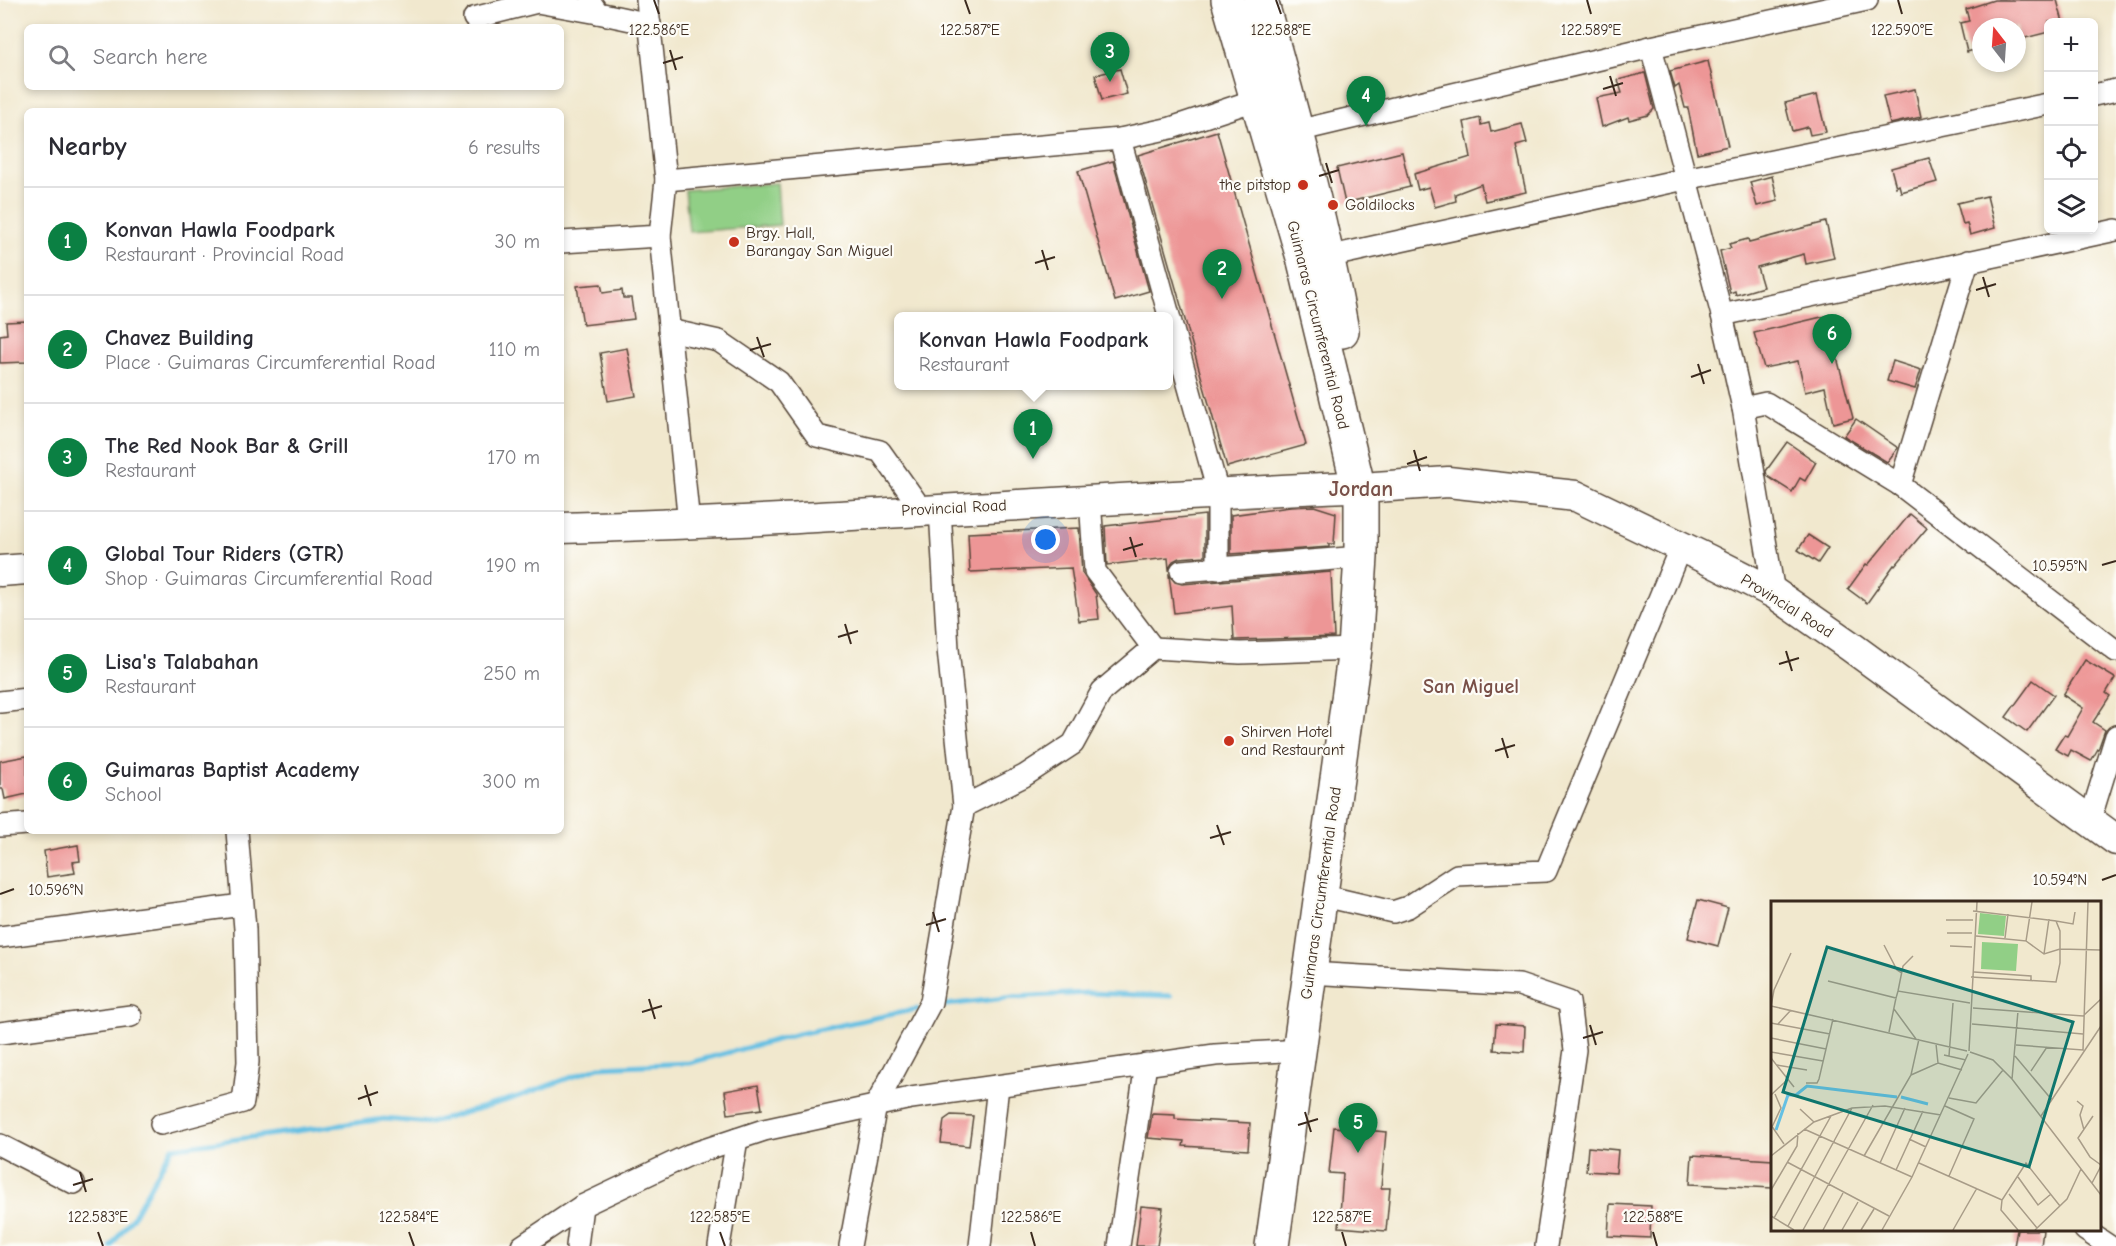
<!DOCTYPE html>
<meta charset="utf-8">
<style>
:root{--surface:#fff;--page:#f2f2f3;--text:#2b2b33;--muted:#7c7c81;--line:#e1e1e2;--accent:#0b8043}
body{margin:0;font-family:"Comic Neue",sans-serif;background:var(--page);color:var(--text)}
.controls{position:absolute;right:18px;top:18px;display:grid;overflow:hidden;border-radius:9px;box-shadow:0 3px 9px #0003}
.controls button{width:54px;height:54px;display:grid;place-items:center;padding:0;border:0;border-bottom:2px solid var(--line);background:var(--surface);color:var(--text);font:30px sans-serif}
.compass{position:absolute;left:1972px;top:18px;width:54px;height:54px;border-radius:50%;background:var(--surface);box-shadow:0 3px 9px #0003;rotate:343deg}
.you{position:absolute;left:1046px;top:540px;width:21px;height:21px;margin:-15px;border:4px solid #fff;border-radius:50%;background:#1a73e8;box-shadow:0 0 0 9px #1a73e833}
.badge{display:grid;place-items:center;width:39px;height:39px;border-radius:50%;background:var(--accent);color:#fff;font-size:20px;font-weight:700}
.pin{position:absolute;translate:-50% -50px;filter:drop-shadow(0 2px 3px #0008)}
.pin::after{content:'';position:absolute;top:32px;width:21px;height:18px;background:inherit;clip-path:polygon(0 0,100% 0,50% 100%)}
.popup{position:absolute;left:894px;top:312px;width:279px;height:78px;box-sizing:border-box;display:grid;place-content:center;border-radius:9px;background:var(--surface);filter:drop-shadow(0 2px 4px #0005);font-size:20px;white-space:nowrap;color:var(--muted)}
.popup b{font-size:22px;color:var(--text)}
.popup::after{content:'';position:absolute;left:50%;top:100%;margin-left:-12px;border:12px solid transparent;border-top-color:var(--surface)}
.list{margin:0;padding:0;list-style:none}
h2{display:flex;justify-content:space-between;align-items:center;height:78px;margin:0;padding:0 24px;font-size:26px}
h2 small{font-size:20px;font-weight:400;color:var(--muted)}
.list li{display:grid;grid-template-columns:39px 1fr auto;gap:18px;align-items:center;box-sizing:border-box;height:108px;padding:0 24px;border-top:2px solid var(--line)}
.list b{display:block;font-size:22px;white-space:nowrap}
.list p{margin:0;font-size:20px;white-space:nowrap;color:var(--muted)}
.list em{font-size:20px;font-style:normal;color:var(--muted)}
.icon{flex:none;width:33px;height:33px;fill:none;stroke:currentColor;stroke-width:2;stroke-linecap:round;stroke-linejoin:round}
.map{position:relative;flex:none;width:2116px;height:1246px;overflow:hidden}
.search{position:absolute;background:var(--surface);box-shadow:0 3px 9px #0003;left:24px;top:24px;width:540px;height:66px;display:flex;align-items:center;gap:15px;box-sizing:border-box;padding:0 21px;border-radius:9px;color:var(--muted);font-size:22px}
.panel{position:absolute;background:var(--surface);box-shadow:0 3px 9px #0003;left:24px;top:108px;width:540px;height:726px;border-radius:9px}
.map>svg:first-child{display:block}
</style>
<div class="map">
<svg width="2116" height="1246" viewBox="0 0 2116 1246">
<rect width="100%" height="100%" fill="#fdfcf7"/>
<filter id="ink" filterUnits="userSpaceOnUse"><feTurbulence type="fractalNoise" baseFrequency=".0167" numOctaves="2"/><feDisplacementMap in="SourceGraphic" scale="12" xChannelSelector="R" yChannelSelector="G"/><feConvolveMatrix kernelMatrix="1 2 1 2 8 2 1 2 1" color-interpolation-filters="sRGB"/></filter>
<filter id="wash" filterUnits="userSpaceOnUse"><feTurbulence type="fractalNoise" baseFrequency=".008" numOctaves="4" result="noise"/><feDisplacementMap in="SourceGraphic" scale="24" xChannelSelector="R" yChannelSelector="G"/><feGaussianBlur stdDeviation="1.35" result="paint"/><feColorMatrix in="noise" values="0 0 0 0 0 0 0 0 0 0 0 0 0 0 0 0 0 1.4 0 .05"/><feComposite in="paint" operator="in"/></filter>
<g filter="url(#wash)">
<rect width="100%" height="100%" fill="#f1e8ce"/>
<!-- green -->
<path fill="#91cf86" stroke="#667c52" stroke-width="1.5" d="M777 183 780 225 689 232 685 190Z"/>
<g fill="none" stroke-linecap="round" stroke-linejoin="round">
<!-- stream -->
<g stroke="#65c0e3" stroke-width="5">
<path d="M937 1006 1014 997 1087 993 1171 996"/>
<path d="M111 1246 134 1215 172 1148 384 1119 430 1123 514 1098 599 1067 689 1063 798 1034 917 1009"/>
</g>
</g>
<g id="blocks">
<!-- building -->
<g fill="#ed9696">
<path d="M1994 0H2057L2063 22H2049V32L2017 40V27H1981V48L1967 52 1960 23 1969 21 1966 9Z"/>
<path d="M1708 61 1728 146 1697 153 1688 108H1685L1679 85 1675 88 1670 71Z"/>
<path d="M1120 69 1127 94 1102 100 1095 75Z"/>
<path d="M1645 73 1654 109 1648 115 1629 120 1628 117 1602 127 1596 98 1622 93 1618 80Z"/>
<path d="M1915 89 1921 117 1890 124 1883 96Z"/>
<path d="M1817 95 1826 132 1810 135 1808 127 1792 131 1785 103Z"/>
<path d="M1480 118 1481 125 1489 123 1491 132 1522 124 1527 143 1516 146 1526 192 1485 201 1481 184 1455 194 1456 201 1435 207 1429 187 1418 190 1414 174 1471 157 1464 122Z"/>
<path d="M1217 131 1306 445 1227 467 1138 155Z"/>
<path d="M1402 152 1410 187 1345 203 1337 168Z"/>
<path d="M1929 158 1937 182 1901 192 1899 185 1896 187 1891 168Z"/>
<path d="M1113 161 1149 291 1115 301 1078 171Z"/>
<path d="M1772 176 1778 201 1757 206 1750 182Z"/>
<path d="M1987 196 1995 228 1970 235 1967 223 1963 224 1957 203Z"/>
<path d="M1826 222 1834 258 1806 264 1804 254 1757 267 1763 287 1736 295 1735 291 1730 293 1720 251 1731 248 1729 244 1748 239 1749 242Z"/>
<path d="M601 284 603 293 622 290 623 298H631L634 319 583 325 577 286Z"/>
<path d="M1826 316 1853 418 1833 423 1825 387 1805 392 1798 361 1764 368 1754 333Z"/>
<path d="M27 321V362L0 363V335L7 334 6 322Z"/>
<path d="M627 348 636 396 608 401 600 353Z"/>
<path d="M1893 361 1921 370 1915 389 1887 381Z"/>
<path d="M1856 419 1898 448 1887 462 1844 436Z"/>
<path d="M1787 442 1816 462 1805 481 1800 478 1792 492 1767 476 1766 471Z"/>
<path d="M1314 506 1336 513 1334 544H1329V547L1231 554V515L1290 507Z"/>
<path d="M1910 514 1927 528 1895 566 1894 565 1867 603 1848 589 1866 564 1868 565Z"/>
<path d="M1205 515V556L1179 558 1173 561 1169 569 1168 558 1107 565 1105 526Z"/>
<path d="M1079 528 1082 573 1096 594 1099 619 1079 621 1071 568 970 572 968 533Z"/>
<path d="M1808 535 1828 548 1818 563 1798 550Z"/>
<path d="M1331 572 1334 637 1234 640 1232 606 1174 613 1169 575 1175 582 1182 584Z"/>
<path d="M2085 660 2115 678 2106 693 2110 696 2093 722 2105 730 2099 747 2091 761 2071 750 2068 756 2055 749 2064 735 2067 736 2083 708 2063 695Z"/>
<path d="M2033 680 2054 695 2027 732 2006 717Z"/>
<path d="M27 756V794L5 799 3 789H0V761Z"/>
<path d="M78 845 80 861 73 862 75 873 47 877 44 851Z"/>
<path d="M1698 900 1728 908 1718 946 1688 938Z"/>
<path d="M1496 1024 1525 1026 1524 1052 1494 1050Z"/>
<path d="M758 1085 762 1109 728 1114 725 1091Z"/>
<path d="M1152 1114 1175 1115V1119L1250 1123 1248 1150 1183 1146 1184 1141 1148 1138Z"/>
<path d="M951 1115 973 1116 969 1146 941 1143 944 1120Z"/>
<path d="M1334 1127 1386 1132 1381 1188H1390L1386 1231 1339 1227 1343 1174 1329 1173Z"/>
<path d="M1588 1147 1618 1150 1616 1173 1586 1171Z"/>
<path d="M1692 1155 1773 1160V1188L1690 1184Z"/>
<path d="M1610 1204 1651 1206 1650 1238 1608 1236Z"/>
<path d="M1141 1206 1163 1208 1157 1246H1136Z"/>
<path d="M2017 1230H2043L2041 1246H2014Z"/>
</g>
</g>
</g>
<g filter="url(#ink)">
<use href="#blocks" fill-opacity="0" stroke="#564638" stroke-width="1.5"/>
<g fill="none" stroke-linecap="round" stroke-linejoin="round">
<defs>
<g id="street">
<path d="M647 0 666 180"/>
<path d="M591 3 598 13 650 24"/>
<path d="M474 18 537 2 598 13"/>
<path d="M1651 47 1722 315 1743 408 1774 593"/>
<path d="M2094 95 2116 90"/>
<path d="M1297 131 1651 47 1867 0"/>
<path d="M1120 139 1218 492V569"/>
<path d="M660 236 689 524"/>
<path d="M561 242 660 236 666 180 1120 139 1171 128 1258 99"/>
<path d="M1327 257 1685 179 2048 104"/>
<path d="M1722 315 2116 230"/>
<path d="M669 330 719 341 779 382 817 436 880 451 922 510"/>
<path d="M1743 408 1766 403 1900 485 2116 651"/>
<path d="M1900 485 1968 261"/>
<path d="M1090 500 1095 571 1153 648"/>
<path d="M1181 571 1361 557"/>
<path d="M0 702 27 699"/>
<path d="M964 806 1024 776 1073 744 1102 691 1153 648 1240 653 1355 649"/>
<path d="M2090 820 2116 736"/>
<path d="M0 826 27 824"/>
<path d="M1320 895 1393 912 1408 907 1457 875 1546 871 1681 546"/>
<path d="M0 937 242 905"/>
<path d="M1309 973 1519 985 1569 1002 1575 1050 1546 1246"/>
<path d="M0 1033 131 1016"/>
<path d="M161 1124 243 1102 248 1062 245 929 237 831"/>
<path d="M0 1145 74 1183"/>
<path d="M2085 1230 2109 1246"/>
<path d="M522 1246 582 1206 689 1155 764 1130 911 1098 1215 1055 1300 1050"/>
<path d="M577 1246 582 1206"/>
<path d="M719 1246 737 1139"/>
<path d="M850 1246 876 1105 931 1002 964 806 948 649 940 509"/>
<path d="M980 1246 998 1086"/>
<path d="M1119 1246 1146 1064"/>
</g>
<g id="secondary">
<path d="M1375 487 1448 482 1576 496 1709 560 1774 593 1850 646 2116 840"/>
<path d="M561 528C823 521 1085 498 1348 487"/>
<path d="M0 571 27 569"/>
</g>
<g id="primary">
<path d="M1228 0 1304 261 1356 477"/>
<path d="M1261 0C1291 109 1322 219 1342 331"/>
<path d="M1272 1246 1355 649 1361 557V503"/>
</g>
</defs>
<!-- street casing -->
<use href="#street" stroke="#564638" stroke-width="24"/>
<!-- secondary casing -->
<use href="#secondary" stroke="#564638" stroke-width="33"/>
<!-- primary casing -->
<use href="#primary" stroke="#564638" stroke-width="36"/>
<!-- street -->
<use href="#street" stroke="#fff" stroke-width="21"/>
<!-- secondary -->
<use href="#secondary" stroke="#fff" stroke-width="30"/>
<!-- primary -->
<use href="#primary" stroke="#fff" stroke-width="33"/>
</g>
</g>
<!-- ticks -->
<path fill="none" stroke="#3b2a1e" stroke-width="2" d="M654 0 659 14M965 0 970 14M1276 0 1281 14M1587 0 1591 14M1898 0 1902 14M670 50 676 70M663 63 683 57M1610 76 1616 96M1603 89 1623 83M1326 163 1332 183M1319 176 1339 170M1042 250 1048 270M1035 263 1055 257M1983 277 1989 297M1976 290 1996 284M757 337 764 357M750 350 771 344M1698 364 1704 384M1691 377 1711 370M1414 450 1420 471M1407 464 1427 457M1130 537 1136 557M1123 550 1143 544M2102 565 2116 561M845 624 851 644M838 637 858 631M1786 651 1792 671M1779 664 1799 658M1502 738 1508 758M1495 751 1515 745M1217 825 1224 845M1210 838 1231 832M2102 880 2116 875M0 894 14 889M933 912 939 932M926 925 946 919M649 999 655 1019M642 1012 662 1006M1590 1025 1596 1045M1583 1038 1603 1032M365 1085 371 1106M358 1099 378 1092M1305 1112 1311 1132M1298 1125 1318 1119M80 1172 86 1192M73 1185 93 1179M98 1232 103 1246M409 1232 414 1246M720 1232 725 1246M1031 1232 1035 1246M1342 1232 1346 1246M1653 1232 1657 1246"/>
<!-- markers -->
<g fill="#c8321e" stroke="#fdfcf7" stroke-width="2">
<circle cx="1303" cy="185" r="6"/>
<circle cx="1333" cy="205" r="6"/>
<circle cx="734" cy="242" r="6"/>
<circle cx="1229" cy="741" r="6"/>
</g>
<g text-anchor="middle" dominant-baseline="central" stroke-width="4.5" stroke-linejoin="round" paint-order="stroke">
<!-- poi labels -->
<g font-size="16" fill="#3b2a1e" stroke="#fdfcf7" text-anchor="start">
<text x="1291" y="185" text-anchor="end">the pitstop</text>
<text x="1345" y="205">Goldilocks</text>
<text x="746" y="233">Brgy. Hall,<tspan x="746" dy="18">Barangay San Miguel</tspan></text>
<text x="1241" y="732">Shirven Hotel<tspan x="1241" dy="18">and Restaurant</tspan></text>
</g>
<!-- street labels -->
<g font-size="16" fill="#3b2a1e" stroke="#fdfcf7">
<text transform="translate(1318 325) rotate(76)">Guimaras Circumferential Road</text>
<text transform="translate(954 508) rotate(-3)">Provincial Road</text>
<text transform="translate(1787 606) rotate(32)">Provincial Road</text>
<text transform="translate(1321 893) rotate(-82)">Guimaras Circumferential Road</text>
</g>
<!-- quarter labels -->
<g font-size="20" font-weight="bold" fill="#795048" stroke="#fdfcf7">
<text x="1471" y="686">San Miguel</text>
</g>
<!-- district labels -->
<g font-size="22" font-weight="bold" fill="#795048" stroke="#fdfcf7">
<text x="1361" y="489">Jordan</text>
</g>
</g>
<!-- overview -->
<g transform="translate(1771 901)">
<rect width="330" height="330" fill="#f1e8ce"/>
<path d="M209 12 235 15 233 35 207 33ZM211 41 247 43 245 70 210 68Z" fill="#91cf86"/>
<path fill="none" stroke="#65c0e3" stroke-width="3" d="M130 196 157 203M5 229 17 194H25L36 185 126 196"/>
<path fill="none" stroke="#a89c88" stroke-width="1.5" d="M175 19H202M285 20 302 23 304 11M176 32H201M205 35 255 40 261 1M234 37 237 13M255 40 273 53 289 48 330 49M113 44 126 69 131 72M179 45 201 46M273 53 278 18M203 71 260 75V80M200 76 285 81 289 62V30L285 20 202 10M57 80 125 97 127 90 199 102M330 85V119M127 90 132 65 142 55M0 105 196 150M0 105 3 89 20 52M202 107 312 115 330 98M123 108 145 138M0 122 59 133M7 123 20 109M201 123 312 133M118 131 125 97M0 137 55 148M165 143 167 162M245 144 312 149 317 1M198 150 206 1M0 151 52 160M199 151 222 159 241 178 330 294M173 154 195 159M178 155 182 102M244 155 281 199M0 157 23 186M6 164 36 169M260 170 276 146M140 174 167 162 191 169M241 178 247 110M35 182H46L48 178 62 118M0 194 16 179M178 197 205 202 232 169M306 200 312 205 309 214 313 229M174 205 203 218 178 275M29 208 43 221M270 215 330 125M322 215 307 237 319 256 330 264M0 224 13 243M1 226 10 207 4 193M33 228 141 276M138 238 155 246M0 255 43 221 81 207 114 205 170 214M93 255 140 174 148 138M16 261 118 315M109 262 134 207M148 262 231 299M125 269 152 210M247 276 267 304 280 293M321 282 330 265M0 289 26 245 27 232M238 293 266 327M0 315 23 329M3 317 60 215M17 325 81 207M32 329 102 204M52 329 72 292M71 329 87 301M90 329 103 308M111 329 141 276 197 153M182 329 206 287M247 329 230 309 231 299 255 262 289 305M264 329 296 298 310 268"/>
<path fill="#0f766e" fill-opacity="0.15" stroke="#0f766e" stroke-width="3" d="M56 46 302 121 258 266 12 191Z"/>
<rect width="330" height="330" fill="none" stroke="#3b2a1e" stroke-width="3"/>
</g>
<g font-size="15" text-anchor="middle" fill="#3b2a1e" stroke="#fdfcf7" stroke-width="4.5" stroke-linejoin="round" paint-order="stroke">
<text x="659" y="35">122.586°E</text>
<text x="970" y="35">122.587°E</text>
<text x="1281" y="35">122.588°E</text>
<text x="1591" y="35">122.589°E</text>
<text x="1902" y="35">122.590°E</text>
<text x="2060" y="571">10.595°N</text>
<text x="2060" y="885">10.594°N</text>
<text x="56" y="895">10.596°N</text>
<text x="98" y="1222">122.583°E</text>
<text x="409" y="1222">122.584°E</text>
<text x="720" y="1222">122.585°E</text>
<text x="1031" y="1222">122.586°E</text>
<text x="1342" y="1222">122.587°E</text>
<text x="1653" y="1222">122.588°E</text>
</g>
</svg>
<div class="controls">
<button>+</button>
<button>−</button>
<button><svg class="icon" aria-label="locate" viewBox="0 0 24 24"><circle cx="12" cy="12" r="6"/><path d="M12 2v4M12 18v4M2 12h4M18 12h4"/></svg></button>
<button><svg class="icon" aria-label="layers" viewBox="0 0 24 24"><path d="M12 4l9 5-9 5-9-5zM3 14l9 5 9-5"/></svg></button>
</div>
<svg class="compass" viewBox="-18 -18 36 36"><path d="M0-13l5 13h-10z" fill="#e53935"/><path d="M0 13l5-13h-10z" fill="#7c7c81"/></svg>
<div class="you"></div>
<div class="pin badge" style="left:1033px;top:459px">1</div>
<div class="popup"><b>Konvan Hawla Foodpark</b>Restaurant</div>
<div class="pin badge" style="left:1222px;top:299px">2</div>
<div class="pin badge" style="left:1110px;top:82px">3</div>
<div class="pin badge" style="left:1366px;top:126px">4</div>
<div class="pin badge" style="left:1358px;top:1153px">5</div>
<div class="pin badge" style="left:1832px;top:364px">6</div>
<div class="search"><svg class="icon" aria-label="search" viewBox="0 0 24 24"><circle cx="10" cy="10" r="6"/><path d="M15 15l6 6"/></svg>Search here</div>
<section class="panel">
<h2>Nearby<small>6 results</small></h2>
<ul class="list">
<li><span class="badge">1</span><div><b>Konvan Hawla Foodpark</b><p>Restaurant · Provincial Road</p></div><em>30 m</em></li>
<li><span class="badge">2</span><div><b>Chavez Building</b><p>Place · Guimaras Circumferential Road</p></div><em>110 m</em></li>
<li><span class="badge">3</span><div><b>The Red Nook Bar &amp; Grill</b><p>Restaurant</p></div><em>170 m</em></li>
<li><span class="badge">4</span><div><b>Global Tour Riders (GTR)</b><p>Shop · Guimaras Circumferential Road</p></div><em>190 m</em></li>
<li><span class="badge">5</span><div><b>Lisa's Talabahan</b><p>Restaurant</p></div><em>250 m</em></li>
<li><span class="badge">6</span><div><b>Guimaras Baptist Academy</b><p>School</p></div><em>300 m</em></li>
</ul>
</section>
</div>
